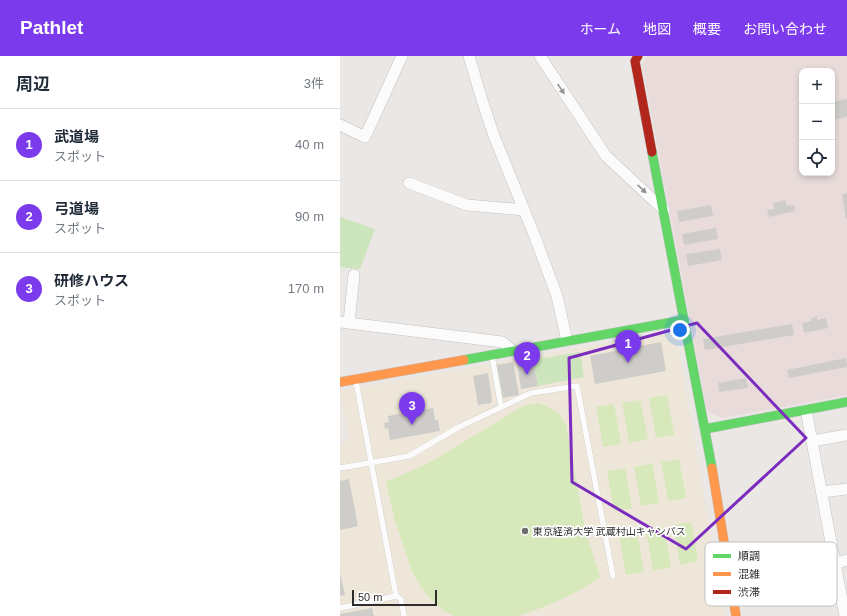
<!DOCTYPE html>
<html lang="ja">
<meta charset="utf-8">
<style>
:root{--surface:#fff;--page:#f6f6f7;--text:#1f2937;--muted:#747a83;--line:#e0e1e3;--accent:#7c3aed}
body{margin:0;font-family:Arial,"Noto Sans JP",sans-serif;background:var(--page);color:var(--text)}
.controls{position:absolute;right:12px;top:12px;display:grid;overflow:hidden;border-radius:8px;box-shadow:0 2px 6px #0003}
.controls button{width:36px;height:36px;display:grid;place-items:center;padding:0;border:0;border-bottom:1px solid var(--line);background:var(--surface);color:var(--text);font:20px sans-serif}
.scale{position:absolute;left:12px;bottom:10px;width:85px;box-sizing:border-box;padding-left:4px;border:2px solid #2d2d2d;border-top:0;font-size:11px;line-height:14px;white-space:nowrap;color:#2d2d2d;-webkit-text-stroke:3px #fff;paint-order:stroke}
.you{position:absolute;left:340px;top:274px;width:14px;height:14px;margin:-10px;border:3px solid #fff;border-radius:50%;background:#1a73e8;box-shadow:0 0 0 6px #1a73e833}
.badge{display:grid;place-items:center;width:26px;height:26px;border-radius:50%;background:var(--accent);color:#fff;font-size:13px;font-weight:700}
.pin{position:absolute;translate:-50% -33px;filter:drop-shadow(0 1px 2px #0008)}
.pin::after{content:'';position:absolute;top:21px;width:14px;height:12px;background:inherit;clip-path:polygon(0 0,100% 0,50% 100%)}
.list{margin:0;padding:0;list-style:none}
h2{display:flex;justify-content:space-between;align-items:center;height:52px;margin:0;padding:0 16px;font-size:17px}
h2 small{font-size:13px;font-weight:400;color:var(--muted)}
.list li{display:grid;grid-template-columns:26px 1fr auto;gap:12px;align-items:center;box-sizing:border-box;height:72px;padding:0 16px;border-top:1px solid var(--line)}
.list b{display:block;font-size:15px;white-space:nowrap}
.list p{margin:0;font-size:13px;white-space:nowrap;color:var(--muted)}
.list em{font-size:13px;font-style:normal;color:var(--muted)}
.icon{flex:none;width:22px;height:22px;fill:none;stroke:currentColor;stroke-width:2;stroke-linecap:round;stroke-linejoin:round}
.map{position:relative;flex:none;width:507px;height:560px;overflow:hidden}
header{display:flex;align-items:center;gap:24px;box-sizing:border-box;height:56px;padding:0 20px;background:var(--accent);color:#fff}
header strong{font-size:19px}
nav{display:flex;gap:22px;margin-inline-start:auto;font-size:14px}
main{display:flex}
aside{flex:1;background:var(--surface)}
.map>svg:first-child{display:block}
</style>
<header>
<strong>Pathlet</strong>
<nav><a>ホーム</a><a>地図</a><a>概要</a><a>お問い合わせ</a></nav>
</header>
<main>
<aside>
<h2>周辺<small>3件</small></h2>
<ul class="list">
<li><span class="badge">1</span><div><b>武道場</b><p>スポット</p></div><em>40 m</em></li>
<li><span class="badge">2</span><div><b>弓道場</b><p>スポット</p></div><em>90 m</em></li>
<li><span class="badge">3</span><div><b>研修ハウス</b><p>スポット</p></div><em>170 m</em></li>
</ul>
</aside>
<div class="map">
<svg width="507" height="560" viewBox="0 0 507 560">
<rect width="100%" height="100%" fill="#eae7e4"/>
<!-- education -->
<path fill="#ede6d9" d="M328 276 337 283 385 560H0V390L9 383 0 335Z"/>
<!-- medical -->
<path fill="#e8dbda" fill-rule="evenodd" d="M307 0H507V339L382 362 367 355 302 8ZM462 15H492V117H462Z"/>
<!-- green -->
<g fill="#cde5bd">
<path d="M0 161 35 173 20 213 0 211Z"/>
<path d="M240 296 244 321 198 330 193 304Z"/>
</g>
<!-- pitch -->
<g fill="#d7e9bb">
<path d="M327 339 334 379 316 382 309 342Z"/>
<path d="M300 344 308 383 289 387 282 347Z"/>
<path d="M199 347 218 356 226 369 245 473 260 521 240 534 222 543 201 552 178 560H114L104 555 91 543 80 530 72 515 55 465 46 426 89 407 183 350Z"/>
<path d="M274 348 281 388 263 391 256 351Z"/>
<path d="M339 403 346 442 328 445 321 406Z"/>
<path d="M312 407 319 447 301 450 294 411Z"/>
<path d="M285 412 292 452 274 455 267 415Z"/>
<path d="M351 466 358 505 340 509 333 469Z"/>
<path d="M324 471 331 511 313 514 306 474Z"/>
<path d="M297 476 304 516 286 519 279 479Z"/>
</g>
<!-- building -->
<g fill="#cfcdca">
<path d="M507 43V61L492 64V46Z"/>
<path d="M507 137V163H506L502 138Z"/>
<path d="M445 144 447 150 454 149 455 155 429 161 427 154 434 153 433 147Z"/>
<path d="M371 149 373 160 339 166 337 155Z"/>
<path d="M376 172 378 183 344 189 342 178Z"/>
<path d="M380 193 382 204 348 210 346 198Z"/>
<path d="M477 260V264L486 262 488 272 464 277 462 267 471 265V262Z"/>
<path d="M452 268 454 279 365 294 363 283Z"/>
<path d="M321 286 326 315 255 328 250 300Z"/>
<path d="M506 302 507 311 449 322 447 314Z"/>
<path d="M193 304 198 330 181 333 177 307Z"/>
<path d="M173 306 179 339 163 342 157 309Z"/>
<path d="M148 317 152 344 151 347 138 349 133 320Z"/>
<path d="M406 322 408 332 379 336 378 327Z"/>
<path d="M93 352 95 364H98L100 375 50 384 48 372 45 373 44 367 49 366 48 360Z"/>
<path d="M9 423 18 470 0 474V425Z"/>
<path d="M0 517 5 539 0 540Z"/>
<path d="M32 552 34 560H0V558Z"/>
</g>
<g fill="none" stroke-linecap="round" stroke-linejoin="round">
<defs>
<g id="lane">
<path d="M152 300 161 351"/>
<path d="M16 325 56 540"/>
<path d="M0 412 69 400 119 371 191 337 237 330 273 520"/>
<path d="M0 552 56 540 61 543 64 560"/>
</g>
<g id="street">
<path d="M129 0 142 44 154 80 195 181 217 240 227 285"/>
<path d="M200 0 266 100 324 154"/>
<path d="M0 69 25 81 62 0"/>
<path d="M69 127 127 149 184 154"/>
<path d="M0 266 162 286 172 294"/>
<path d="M9 266 14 219"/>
<path d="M466 354 505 560"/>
<path d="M472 385 507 379"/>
<path d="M482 436 507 433"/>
<path d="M496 507 507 504"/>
</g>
<g id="fast">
<path d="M312 96 372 412"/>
<path d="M124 304 344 264"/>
<path d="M365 373 507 346"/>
</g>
<g id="slow">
<path d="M0 326 124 304"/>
<path d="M372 412 396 560"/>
</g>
<path id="jam" d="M298 0 295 5 312 96"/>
</defs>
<!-- lane casing -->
<use href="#lane" stroke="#c4c3c4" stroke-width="6"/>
<!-- street casing -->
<use href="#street" stroke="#c4c3c4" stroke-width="12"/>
<!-- fast casing -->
<use href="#fast" stroke="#c4c3c4" stroke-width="10"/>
<!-- slow casing -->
<use href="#slow" stroke="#c4c3c4" stroke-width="10"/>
<!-- jam casing -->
<use href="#jam" stroke="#c4c3c4" stroke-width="10"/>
<!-- lane -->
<use href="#lane" stroke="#fcfbfb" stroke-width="5.5"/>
<!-- street -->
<use href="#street" stroke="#fcfbfb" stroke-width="11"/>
<!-- fast -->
<use href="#fast" stroke="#63d668" stroke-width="9"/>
<!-- slow -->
<use href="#slow" stroke="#ff974d" stroke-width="9"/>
<!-- jam -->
<use href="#jam" stroke="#b3261e" stroke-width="9"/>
</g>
<!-- one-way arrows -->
<defs><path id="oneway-solid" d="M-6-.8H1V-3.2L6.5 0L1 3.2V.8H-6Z"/></defs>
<g fill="#949494">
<use href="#oneway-solid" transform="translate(221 33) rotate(57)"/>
<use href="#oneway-solid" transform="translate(302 133) rotate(43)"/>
</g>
<!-- marked area -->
<path fill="none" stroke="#7b2cbf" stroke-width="3" stroke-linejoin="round" d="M357 267 466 382 346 493 232 426 229 302Z"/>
<!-- markers -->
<circle fill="#6f6e6d" stroke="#fff" stroke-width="1.5" cx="185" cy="475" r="4"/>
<g text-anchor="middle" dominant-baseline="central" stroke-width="3.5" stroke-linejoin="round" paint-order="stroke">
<!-- poi labels -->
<g font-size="10" fill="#2d2d2d" stroke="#fff" text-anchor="start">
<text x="193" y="475">東京経済大学 武蔵村山キャンパス</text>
</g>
</g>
<!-- legend -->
<rect x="365" y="486" width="132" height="64" rx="6" fill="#fff" stroke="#c0c0c0" stroke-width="1"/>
<rect x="373" y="498" width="18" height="4" fill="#63d668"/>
<rect x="373" y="516" width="18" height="4" fill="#ff974d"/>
<rect x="373" y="534" width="18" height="4" fill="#b3261e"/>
<g font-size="11" fill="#2d2d2d">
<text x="398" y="504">順調</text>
<text x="398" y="522">混雑</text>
<text x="398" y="540">渋滞</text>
</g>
</svg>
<div class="controls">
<button>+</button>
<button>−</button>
<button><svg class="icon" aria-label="locate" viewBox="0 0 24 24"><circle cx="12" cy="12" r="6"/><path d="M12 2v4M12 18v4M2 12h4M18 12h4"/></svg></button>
</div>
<div class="scale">50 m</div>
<div class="you"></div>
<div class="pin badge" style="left:288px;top:307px">1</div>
<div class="pin badge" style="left:187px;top:319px">2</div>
<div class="pin badge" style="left:72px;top:369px">3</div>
</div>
</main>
